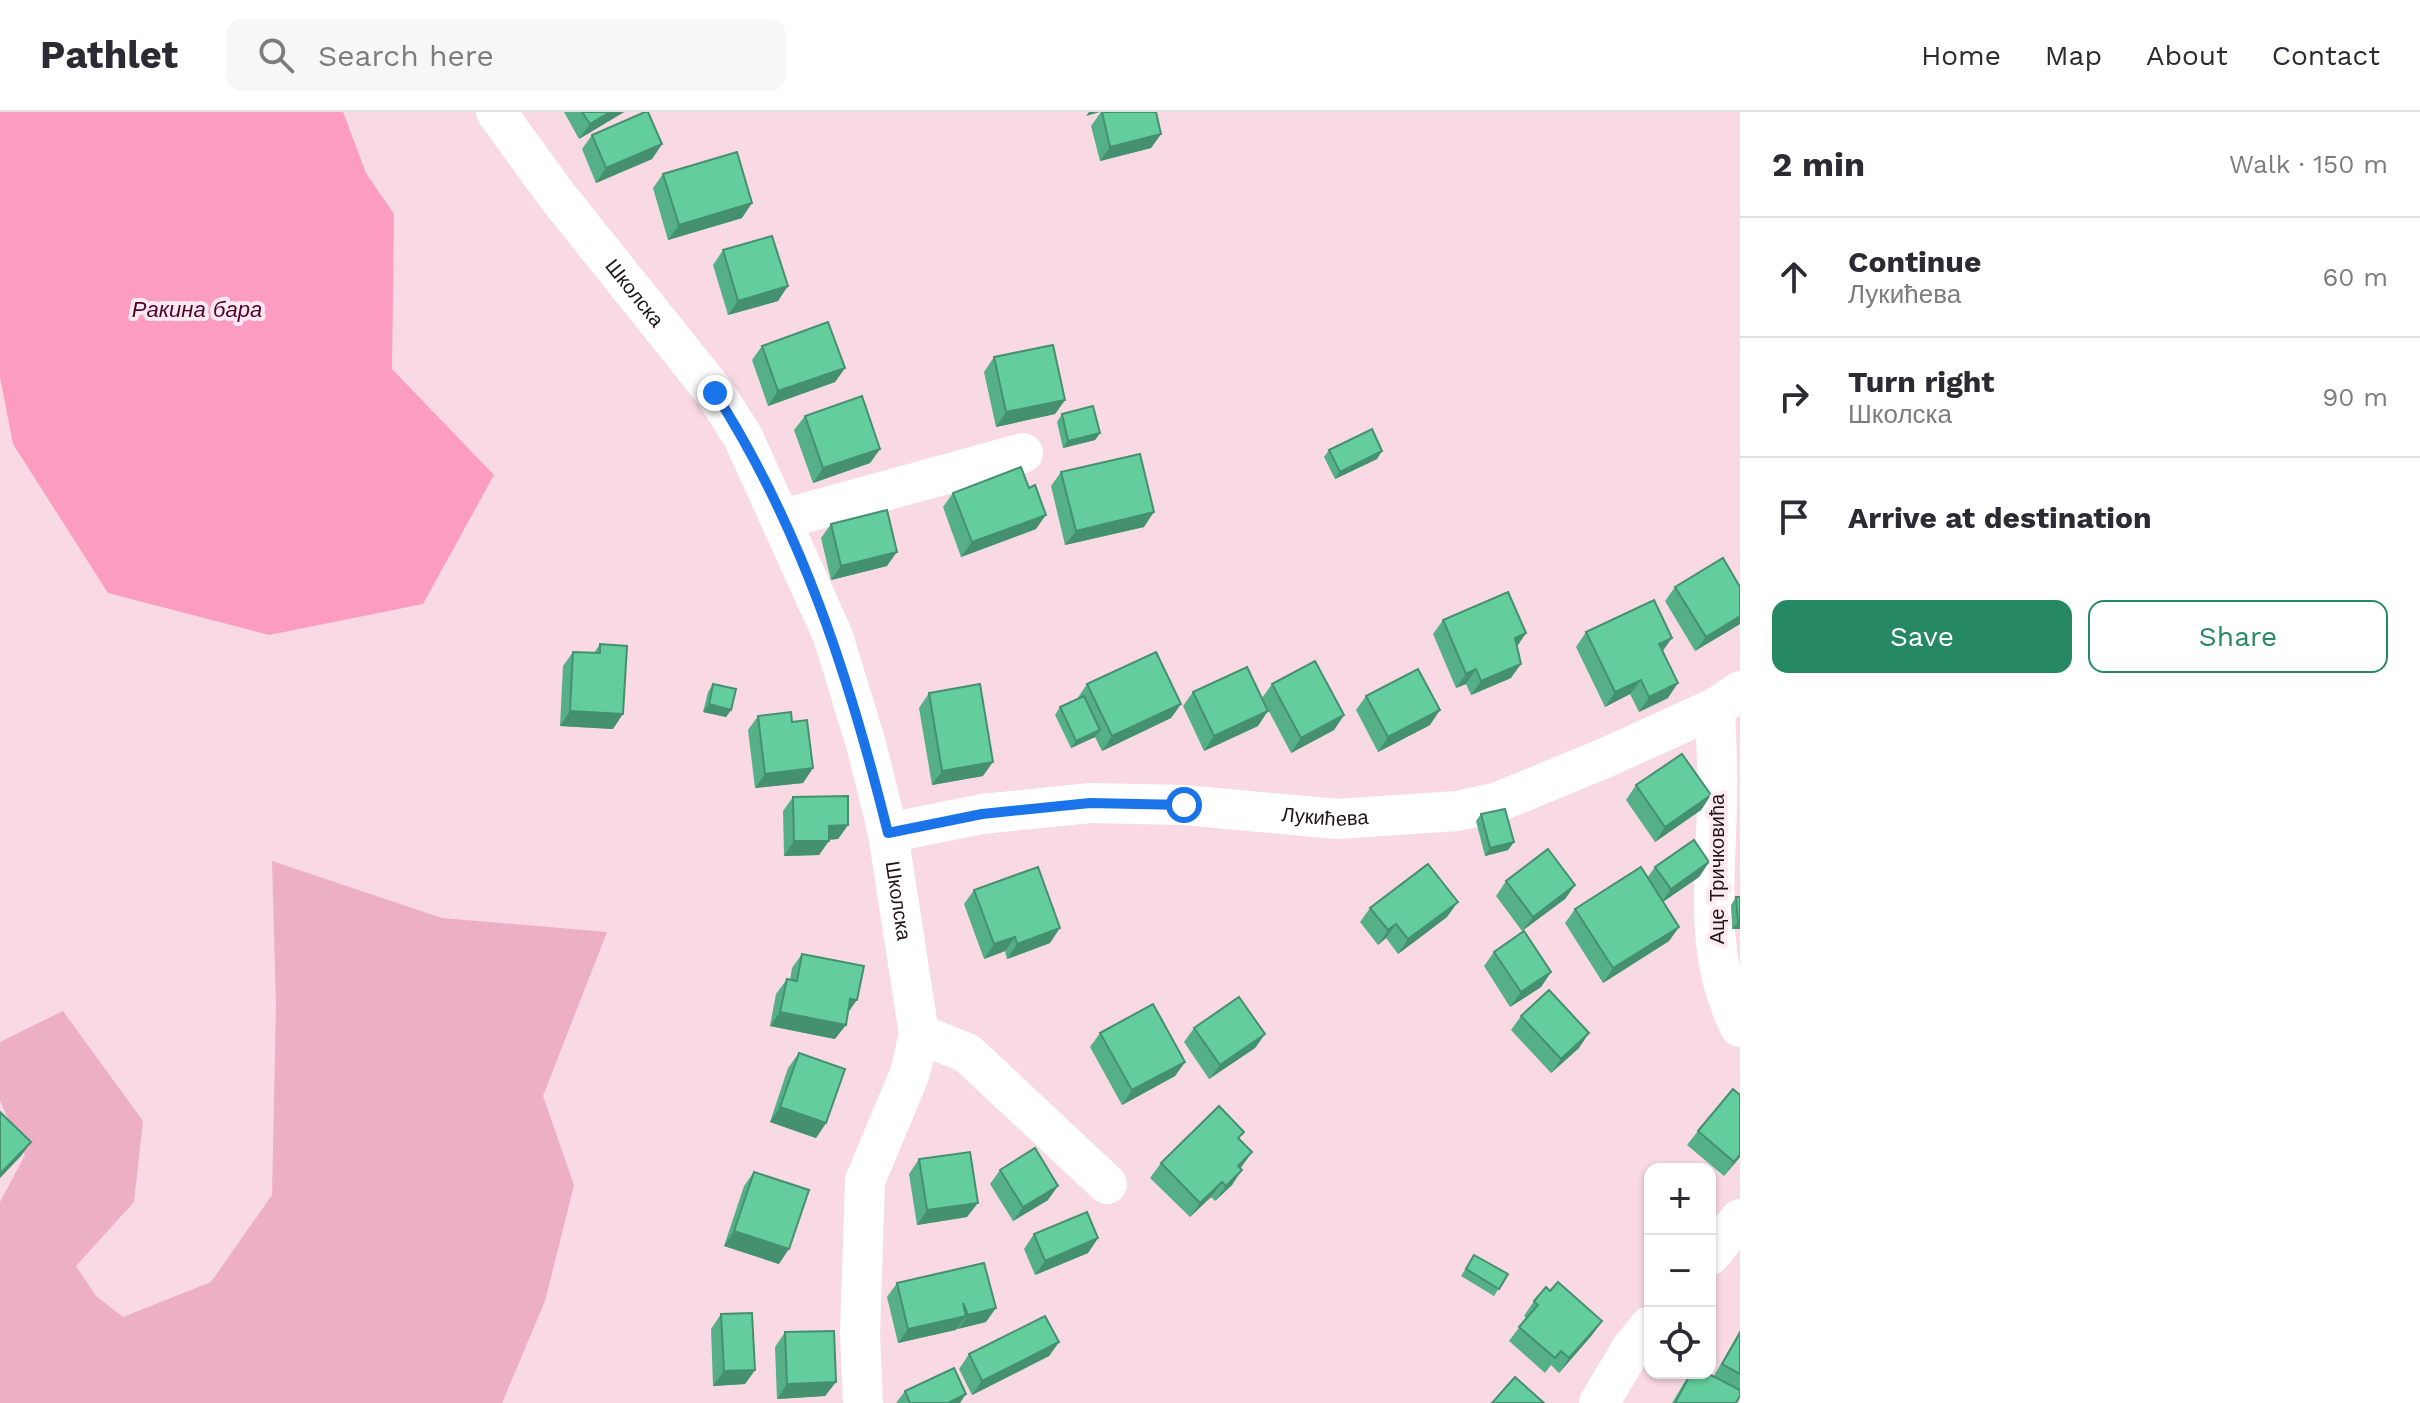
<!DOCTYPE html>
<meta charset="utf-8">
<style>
:root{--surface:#fff;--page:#f7f7f7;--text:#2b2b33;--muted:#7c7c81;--line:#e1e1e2;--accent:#278963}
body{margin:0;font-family:"Work Sans",sans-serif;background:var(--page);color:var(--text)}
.controls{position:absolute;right:24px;bottom:24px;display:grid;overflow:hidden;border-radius:16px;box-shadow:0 2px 6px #0004}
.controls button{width:72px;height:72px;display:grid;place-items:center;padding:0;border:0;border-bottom:2px solid var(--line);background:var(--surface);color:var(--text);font:40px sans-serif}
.stop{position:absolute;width:24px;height:24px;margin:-18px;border:6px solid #1a73e8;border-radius:50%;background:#fff}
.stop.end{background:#1a73e8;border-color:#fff;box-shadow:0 2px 8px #0008}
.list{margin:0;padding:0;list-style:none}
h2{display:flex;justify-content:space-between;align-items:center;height:104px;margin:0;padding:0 32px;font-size:34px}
h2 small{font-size:26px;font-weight:400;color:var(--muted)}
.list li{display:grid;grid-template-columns:52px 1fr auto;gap:24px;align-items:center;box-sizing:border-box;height:120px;padding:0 32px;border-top:2px solid var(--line)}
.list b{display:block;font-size:30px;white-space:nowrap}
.list p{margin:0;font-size:26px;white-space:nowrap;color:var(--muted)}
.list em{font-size:26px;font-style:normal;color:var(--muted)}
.actions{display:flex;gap:16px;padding:24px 32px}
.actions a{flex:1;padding:18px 0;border:2px solid var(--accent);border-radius:16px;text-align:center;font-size:28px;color:var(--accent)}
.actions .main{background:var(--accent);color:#fff}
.icon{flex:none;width:44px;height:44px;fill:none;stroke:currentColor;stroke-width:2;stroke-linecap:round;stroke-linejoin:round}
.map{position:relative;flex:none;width:1740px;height:1291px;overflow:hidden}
header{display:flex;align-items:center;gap:48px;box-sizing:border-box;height:112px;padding:0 40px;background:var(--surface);border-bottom:2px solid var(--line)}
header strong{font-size:38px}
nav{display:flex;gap:44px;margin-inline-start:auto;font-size:28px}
.search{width:560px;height:72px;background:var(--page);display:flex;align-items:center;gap:20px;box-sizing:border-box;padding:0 28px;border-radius:16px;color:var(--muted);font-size:30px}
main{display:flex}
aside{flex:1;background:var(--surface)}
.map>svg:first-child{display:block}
</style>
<header>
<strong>Pathlet</strong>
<div class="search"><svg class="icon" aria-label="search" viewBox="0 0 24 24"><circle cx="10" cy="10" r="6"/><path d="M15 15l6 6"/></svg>Search here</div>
<nav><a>Home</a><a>Map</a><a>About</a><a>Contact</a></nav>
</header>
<main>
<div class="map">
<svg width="1740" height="1291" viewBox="0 0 1740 1291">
<rect width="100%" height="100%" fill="#f9d9e4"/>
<!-- green -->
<path fill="#edafc5" d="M272 749 442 806 607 820 543 984 574 1073 545 1189 502 1291H0V1090L25 1043 0 989V930L63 899 143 1009 134 1090 76 1154 96 1184 123 1205 211 1170 272 1083 276 893Z"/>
<!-- water -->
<path fill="#fc9cc1" d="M0 0H343L366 61 394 102 392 257 494 363 423 492 269 523 108 481 13 332 0 265Z"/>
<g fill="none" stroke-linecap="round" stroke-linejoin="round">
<!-- minor -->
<g stroke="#fff" stroke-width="40">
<path id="s1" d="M496 0 558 85 715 281 743 325 833 524 866 632 888 721 919 922 910 961 865 1069 860 1222 863 1291"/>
<path d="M783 407 1023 341"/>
<path d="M1715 596C1716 625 1718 654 1717 683 1717 763 1702 841 1740 915"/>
<path id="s2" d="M888 721 982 702 1090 691 1184 693 1337 707 1457 699 1498 690 1605 646 1715 596 1740 579"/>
<path d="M919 922 967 941 1107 1072"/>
<path d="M1710 1143 1740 1107"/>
<path d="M1599 1291 1631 1237 1650 1214"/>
</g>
</g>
<!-- wall -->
<g fill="#55b088">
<path d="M564 0H624L579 27Z"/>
<path d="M1101 0H1156L1161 22 1151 36 1100 49 1091 14Z"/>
<path d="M592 23 662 32 652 47 596 71 582 37Z"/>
<path d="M663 62 742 106 668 128 653 76Z"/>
<path d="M723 138 778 189 728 203 713 153Z"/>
<path d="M762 234 845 256 835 270 768 294 752 248Z"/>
<path d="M994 245 1065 288 1055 302 996 315 984 260Z"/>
<path d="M1062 302 1100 321 1095 328 1063 336 1057 310Z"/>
<path d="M805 304 880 337 870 351 813 371 794 318Z"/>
<path d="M1329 338 1377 347 1335 367 1324 345Z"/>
<path d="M1061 360 1144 415 1065 433 1051 374Z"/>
<path d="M1029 376 1036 417 961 445 943 395 953 381Z"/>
<path d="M831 412 887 454 831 468 821 426Z"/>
<path d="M1675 475H1740V512L1695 539 1665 489Z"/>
<path d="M1443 508 1526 521 1517 534 1511 566 1471 583 1466 572 1456 576 1433 522Z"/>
<path d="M1586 520 1662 539 1668 586 1639 600 1630 582 1605 595 1576 535Z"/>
<path d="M600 532 613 617 560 614 563 554 573 540 594 541Z"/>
<path d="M713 572 731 598 726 605 703 600 708 580Z"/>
<path d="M1087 572 1181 592 1171 606 1102 639 1095 625 1071 636 1055 603 1060 595 1077 587Z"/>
<path d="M1272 572 1344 603 1334 618 1291 641 1262 586Z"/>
<path d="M1193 580 1258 614 1204 639 1183 594Z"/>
<path d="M929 581 983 664 932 673 919 596Z"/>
<path d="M1366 584 1430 613 1378 640 1356 598Z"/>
<path d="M758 604 792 610 813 656 803 671 755 676 748 618Z"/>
<path d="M1636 673 1711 683 1701 698 1655 730 1626 688Z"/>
<path d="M793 685 848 713 838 727 829 728 819 743 784 744 783 699Z"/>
<path d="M1481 702 1514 730 1508 738 1485 744 1476 709Z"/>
<path d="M1709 750 1699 765 1663 790 1679 815 1669 829 1603 871 1565 811 1575 797 1647 766 1655 755Z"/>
<path d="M1506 769 1575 773 1565 787 1522 819 1496 784Z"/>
<path d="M974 778 1050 831 1007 847 1005 839 984 847 964 792Z"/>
<path d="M1736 785H1740V817H1732L1731 793Z"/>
<path d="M1370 796 1447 805 1398 842 1386 826 1378 833 1360 810Z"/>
<path d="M1494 840 1551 860 1541 875 1510 895 1484 854Z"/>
<path d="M802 842 835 927 770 914 776 882 787 867 790 868 792 856Z"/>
<path d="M1521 904 1579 936 1551 961 1511 918Z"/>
<path d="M1194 916 1265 922 1255 936 1209 967 1184 930Z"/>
<path d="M1100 921 1185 950 1175 964 1122 993 1090 935Z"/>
<path d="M799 941 826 1011 816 1026 770 1010 788 956Z"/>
<path d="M1740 983V1045L1724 1064 1687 1033 1698 1019Z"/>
<path d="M1239 1027 1252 1040 1240 1057 1232 1073 1215 1089 1211 1085 1190 1105 1150 1066 1161 1051Z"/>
<path d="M919 1047 967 1105 917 1113 909 1062Z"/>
<path d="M1000 1058 1048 1088 1013 1109 990 1072Z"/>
<path d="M754 1060 779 1152 724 1134 744 1074Z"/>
<path d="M1034 1122 1098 1126 1088 1141 1035 1163 1024 1137Z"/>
<path d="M1474 1143 1508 1162 1494 1184 1461 1164Z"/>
<path d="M984 1151 986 1210 898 1231 887 1185 897 1171Z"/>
<path d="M1550 1179 1602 1209 1592 1223 1559 1261 1551 1253 1545 1261 1509 1229 1526 1206 1524 1204 1534 1189Z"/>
<path d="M721 1202 755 1258 745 1272 713 1274 711 1217Z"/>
<path d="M1740 1218V1284L1736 1291H1672L1690 1261H1707L1714 1264Z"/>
<path d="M785 1220 836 1270 825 1284 777 1287 775 1235Z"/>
<path d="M1059 1230 1049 1244 972 1283 959 1257 969 1242Z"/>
<path d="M905 1279 960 1291H896Z"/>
</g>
<!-- shaded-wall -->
<g fill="#45906f">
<path d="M610 0H624L579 27 590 12Z"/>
<path d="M1089 0H1100L1086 4Z"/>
<path d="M1161 22 1151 36 1100 49 1110 35Z"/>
<path d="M662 32 652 47 596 71 606 56Z"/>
<path d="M752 91 742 106 668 128 679 113Z"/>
<path d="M788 174 778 189 728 203 738 189Z"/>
<path d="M845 256 835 270 768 294 778 279Z"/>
<path d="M1065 288 1055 302 996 315 1006 300Z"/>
<path d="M1100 321 1095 328 1063 336 1068 329Z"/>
<path d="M880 337 870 351 813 371 823 356Z"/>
<path d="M1382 339 1377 347 1335 367 1340 360Z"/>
<path d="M1154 400 1144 415 1065 433 1076 419Z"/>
<path d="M1046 403 1036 417 961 445 972 430Z"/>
<path d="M897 440 887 454 831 468 841 454Z"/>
<path d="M1740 504V512L1695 539 1706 525Z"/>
<path d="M1526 521 1516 536 1515 526Z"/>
<path d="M1672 526 1662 540 1659 532Z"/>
<path d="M1521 552 1511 566 1471 583 1481 569Z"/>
<path d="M1476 557 1466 572 1456 576 1466 562Z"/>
<path d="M1641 568 1630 582 1605 595 1615 580Z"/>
<path d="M1678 571 1668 586 1639 600 1649 585Z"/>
<path d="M709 592 731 598 726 605 703 600Z"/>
<path d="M1181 592 1171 606 1102 639 1112 624Z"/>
<path d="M1440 598 1430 613 1378 640 1388 625Z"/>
<path d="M570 599 623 602 613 617 560 614Z"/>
<path d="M1268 599 1258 614 1204 639 1214 624Z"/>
<path d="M1344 603 1334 618 1291 641 1301 626Z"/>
<path d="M1100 618 1095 625 1071 636 1076 629Z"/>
<path d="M993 650 983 664 932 673 942 659Z"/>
<path d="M813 656 803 671 755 676 765 662Z"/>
<path d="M1711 683 1701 698 1655 730 1665 715Z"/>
<path d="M848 713 838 727 819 728 829 714Z"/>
<path d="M794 729H829L819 743 784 744Z"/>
<path d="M1514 730 1508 738 1485 744 1490 736Z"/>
<path d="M1709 750 1699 765 1661 791 1671 777Z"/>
<path d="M1575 773 1565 787 1522 819 1533 805Z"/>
<path d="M1458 790 1447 805 1398 842 1408 827Z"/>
<path d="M1740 809V817H1732L1738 810Z"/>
<path d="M1396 812 1386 826 1378 833 1388 818Z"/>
<path d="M1679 815 1669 829 1603 871 1613 856Z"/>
<path d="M1060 816 1050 831 1007 847 1017 832Z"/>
<path d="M1015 825 1005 839 984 847 994 832Z"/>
<path d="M1551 860 1541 875 1510 895 1521 880Z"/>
<path d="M850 887 857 888 847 902Z"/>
<path d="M780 900 846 913 835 927 770 914Z"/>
<path d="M1589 921 1579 936 1551 961 1561 947Z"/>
<path d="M1265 922 1255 936 1209 967 1220 953Z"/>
<path d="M1185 950 1175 964 1122 993 1132 978Z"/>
<path d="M780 995 826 1011 816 1026 770 1010Z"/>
<path d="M31 1030 21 1044 0 1066V1062Z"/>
<path d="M1252 1040 1242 1054 1228 1069 1238 1054Z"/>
<path d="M1740 1043V1045L1724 1064 1734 1050Z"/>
<path d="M1242 1058 1232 1073 1215 1089 1226 1074Z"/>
<path d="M1222 1070 1211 1085 1190 1105 1200 1091Z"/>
<path d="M1058 1074 1048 1088 1013 1109 1023 1095Z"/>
<path d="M978 1091 967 1105 917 1113 927 1098Z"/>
<path d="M734 1119 789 1137 779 1152 724 1134Z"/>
<path d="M1098 1126 1088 1141 1035 1163 1045 1149Z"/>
<path d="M996 1196 986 1210 958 1217 968 1203Z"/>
<path d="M966 1204 956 1218 898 1231 908 1217Z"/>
<path d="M1602 1209 1592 1223 1559 1261 1569 1246Z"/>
<path d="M1059 1230 1049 1244 972 1283 982 1269Z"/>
<path d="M755 1258 745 1272 713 1274 724 1259Z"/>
<path d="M836 1270 825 1284 777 1287 787 1272Z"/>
<path d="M966 1282 960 1291H948Z"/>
</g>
<!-- building -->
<g fill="#63cd9e" stroke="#45906f" stroke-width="2">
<path d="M582 0H610L590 12Z"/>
<path d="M645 0H648L662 32 606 56 592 23Z"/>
<path d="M1102 0H1156L1161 22 1110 35Z"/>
<path d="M737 40 752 91 679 113 663 62Z"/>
<path d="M772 124 788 174 738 189 723 138Z"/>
<path d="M828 210 845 256 778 279 762 234Z"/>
<path d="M1053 233 1065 288 1006 300 994 245Z"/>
<path d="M862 284 880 337 823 356 805 304Z"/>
<path d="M1093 294 1100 321 1068 329 1062 302Z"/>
<path d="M1372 317 1382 339 1340 360 1329 338Z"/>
<path d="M1140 342 1154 400 1076 419 1061 360Z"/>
<path d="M1021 355 1029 376 1035 373 1046 403 972 430 953 381Z"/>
<path d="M887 398 897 440 841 454 831 412Z"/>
<path d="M1723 446 1740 475V504L1706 525 1675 475Z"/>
<path d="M1508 480 1526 521 1515 526 1521 552 1481 569 1476 557 1466 562 1443 508Z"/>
<path d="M1654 488 1672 526 1659 532 1678 571 1649 585 1641 568 1615 580 1586 520Z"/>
<path d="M600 532 627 534 623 602 570 599 573 540 600 541Z"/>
<path d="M1156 540 1181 592 1112 624 1087 572Z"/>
<path d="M1315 549 1344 603 1301 626 1272 572Z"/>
<path d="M1247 555 1268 599 1214 624 1193 580Z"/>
<path d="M1418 557 1440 598 1388 625 1366 584Z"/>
<path d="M713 572 736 577 731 598 709 592Z"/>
<path d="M980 572 993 650 942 659 929 581Z"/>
<path d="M1084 584 1100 618 1076 629 1060 595Z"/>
<path d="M791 600 792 610 807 608 813 656 765 662 758 604Z"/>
<path d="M1682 642 1711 683 1665 715 1636 673Z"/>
<path d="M848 684V713L829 714V729H794L793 685Z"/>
<path d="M1505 697 1514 730 1490 736 1481 702Z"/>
<path d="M1694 728 1709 750 1671 777 1655 755Z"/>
<path d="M1548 737 1575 773 1533 805 1506 769Z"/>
<path d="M1428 752 1458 790 1408 827 1396 812 1388 818 1370 796Z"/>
<path d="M1038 755 1060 816 1017 832 1015 825 994 832 974 778Z"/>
<path d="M1641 755 1679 815 1613 856 1575 797Z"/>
<path d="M1736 785H1740V809L1738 810Z"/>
<path d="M1524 819 1551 860 1521 880 1494 840Z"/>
<path d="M802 842 864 854 857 888 850 887 846 913 780 900 787 867 797 869Z"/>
<path d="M1549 878 1589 921 1561 947 1521 904Z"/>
<path d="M1239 885 1265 922 1220 953 1194 916Z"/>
<path d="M1153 892 1185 950 1132 978 1100 921Z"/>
<path d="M799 941 845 957 826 1011 780 995Z"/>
<path d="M1733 977 1740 983V1043L1734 1050 1698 1019Z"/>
<path d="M1219 994 1244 1020 1238 1026 1252 1040 1238 1054 1242 1058 1226 1074 1222 1070 1200 1091 1161 1051Z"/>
<path d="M0 1000 31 1030 0 1062Z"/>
<path d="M1035 1036 1058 1074 1023 1095 1000 1058Z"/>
<path d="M970 1040 978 1091 927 1098 919 1047Z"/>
<path d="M754 1060 809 1078 789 1137 734 1119Z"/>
<path d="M1087 1100 1098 1126 1045 1149 1034 1122Z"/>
<path d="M1474 1143 1508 1162 1499 1177 1466 1157Z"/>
<path d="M984 1151 996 1196 968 1203 963 1191 966 1204 908 1217 897 1171Z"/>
<path d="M1558 1170 1602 1209 1569 1246 1561 1239 1555 1246 1519 1215 1538 1193 1534 1189 1546 1175 1550 1179Z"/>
<path d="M752 1201 755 1258 724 1259 721 1202Z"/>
<path d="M1045 1204 1059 1230 982 1269 969 1242Z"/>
<path d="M834 1219 836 1270 787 1272 785 1220Z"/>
<path d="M1740 1221V1262L1722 1252Z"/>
<path d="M954 1256 966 1282 948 1291H910L905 1279Z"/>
<path d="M1691 1261H1707L1740 1278V1284L1736 1291H1675Z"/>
<path d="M1515 1265 1544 1291H1492Z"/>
</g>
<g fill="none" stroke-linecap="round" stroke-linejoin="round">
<!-- route -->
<path stroke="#1a73e8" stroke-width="10" d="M715 281C801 415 850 567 888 721L982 702 1090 691 1184 693"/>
</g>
<g text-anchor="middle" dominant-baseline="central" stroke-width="8" stroke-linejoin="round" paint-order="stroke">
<!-- street labels -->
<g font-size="20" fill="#201519" stroke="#fdeaf0">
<text stroke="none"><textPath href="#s1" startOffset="228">Школска</textPath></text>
<text stroke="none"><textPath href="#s2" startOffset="440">Лукићева</textPath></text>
<text transform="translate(1717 757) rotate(-90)">Аце Тричковића</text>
<text stroke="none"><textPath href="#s1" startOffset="900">Школска</textPath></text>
</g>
<!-- water labels -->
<g font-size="22" font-style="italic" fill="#53002d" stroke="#fdeaf0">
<text x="197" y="197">Ракина бара</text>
</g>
</g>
</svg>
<div class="controls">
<button>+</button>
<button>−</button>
<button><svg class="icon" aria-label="locate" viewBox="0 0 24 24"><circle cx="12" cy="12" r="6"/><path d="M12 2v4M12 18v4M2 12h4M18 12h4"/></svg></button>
</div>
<div class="stop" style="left:1184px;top:693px"></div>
<div class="stop end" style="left:715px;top:281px"></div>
</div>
<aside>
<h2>2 min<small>Walk · 150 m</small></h2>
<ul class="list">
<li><svg class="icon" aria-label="ahead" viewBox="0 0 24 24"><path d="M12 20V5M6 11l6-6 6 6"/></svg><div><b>Continue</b><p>Лукићева</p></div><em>60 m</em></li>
<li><svg class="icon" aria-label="right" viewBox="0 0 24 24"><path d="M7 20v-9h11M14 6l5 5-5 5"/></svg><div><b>Turn right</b><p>Школска</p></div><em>90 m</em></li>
<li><svg class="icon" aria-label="arrive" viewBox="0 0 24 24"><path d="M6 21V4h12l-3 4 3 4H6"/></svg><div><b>Arrive at destination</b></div></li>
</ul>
<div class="actions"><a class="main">Save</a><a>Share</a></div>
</aside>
</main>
